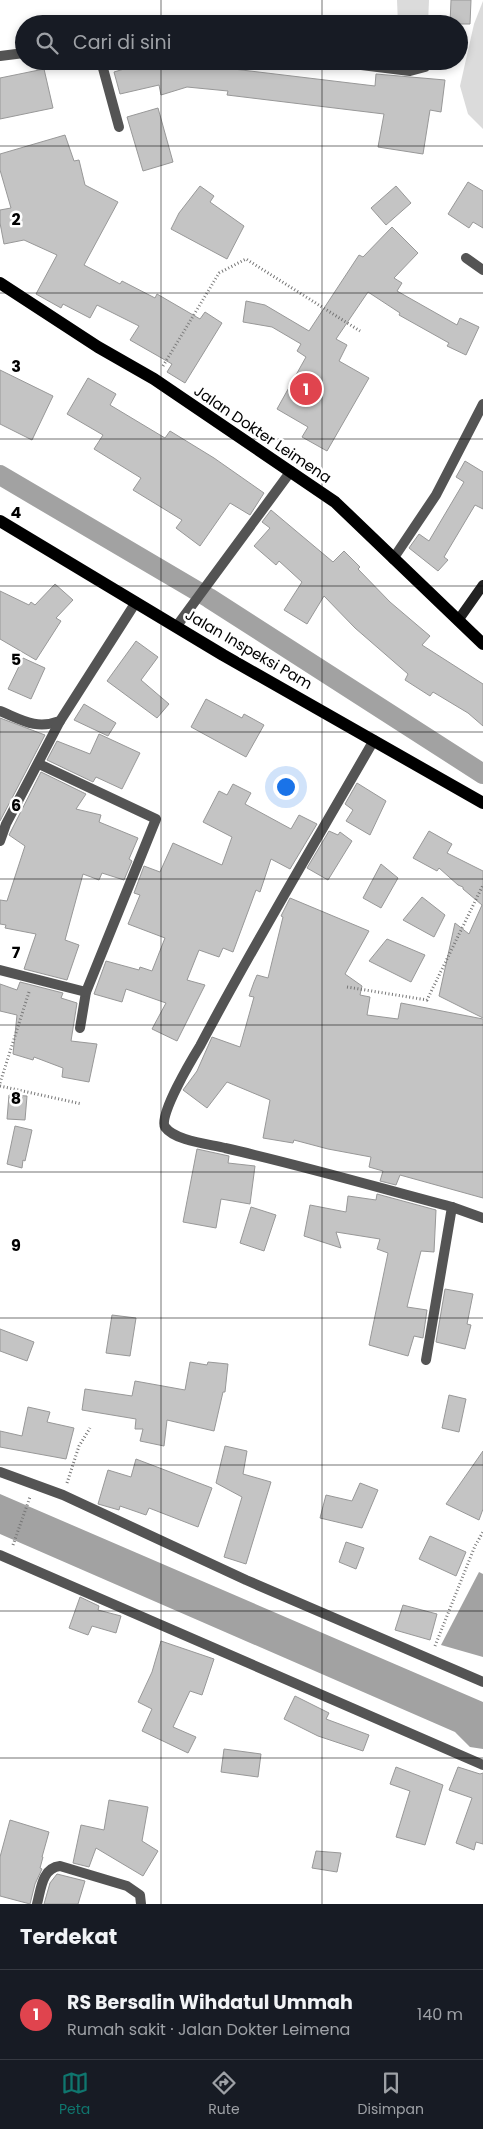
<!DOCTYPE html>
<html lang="id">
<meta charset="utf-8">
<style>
:root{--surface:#171b24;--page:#242831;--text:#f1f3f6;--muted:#9ea1a6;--line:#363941;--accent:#0f766e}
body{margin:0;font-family:Poppins,sans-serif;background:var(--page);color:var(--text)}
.you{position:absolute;left:285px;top:786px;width:18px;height:18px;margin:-12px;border:4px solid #fff;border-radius:50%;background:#1a73e8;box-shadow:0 0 0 8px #1a73e833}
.badge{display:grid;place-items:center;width:32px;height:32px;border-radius:50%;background:var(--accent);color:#fff;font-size:16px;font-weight:700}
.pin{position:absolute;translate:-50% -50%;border:2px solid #fff;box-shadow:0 1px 5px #0006}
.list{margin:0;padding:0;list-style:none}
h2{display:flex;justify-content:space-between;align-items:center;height:65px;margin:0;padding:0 20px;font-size:21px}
h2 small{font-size:16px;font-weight:400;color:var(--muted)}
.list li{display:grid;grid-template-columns:32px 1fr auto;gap:15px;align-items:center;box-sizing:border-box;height:90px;padding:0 20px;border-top:1px solid var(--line)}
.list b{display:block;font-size:19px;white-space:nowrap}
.list p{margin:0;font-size:16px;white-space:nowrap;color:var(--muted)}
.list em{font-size:16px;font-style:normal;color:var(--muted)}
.icon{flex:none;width:28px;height:28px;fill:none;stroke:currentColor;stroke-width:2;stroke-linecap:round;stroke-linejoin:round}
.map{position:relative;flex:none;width:483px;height:1904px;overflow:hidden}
.search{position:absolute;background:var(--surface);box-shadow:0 2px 8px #0003;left:15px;right:15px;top:15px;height:55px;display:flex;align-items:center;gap:12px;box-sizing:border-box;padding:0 18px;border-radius:28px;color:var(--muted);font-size:19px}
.sheet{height:155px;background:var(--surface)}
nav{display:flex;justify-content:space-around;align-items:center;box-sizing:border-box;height:70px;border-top:1px solid var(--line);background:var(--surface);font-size:14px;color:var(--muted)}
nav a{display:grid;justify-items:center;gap:2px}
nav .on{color:var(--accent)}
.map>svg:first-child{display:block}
</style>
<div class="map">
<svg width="483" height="1904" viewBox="0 0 483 1904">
<rect width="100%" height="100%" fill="#fff"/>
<!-- green -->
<g fill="#dbdbdb">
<path d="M397 0H429L428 24H398Z"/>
<path d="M483 1V129L468 114 460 86 474 24Z"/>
</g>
<!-- water -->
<g fill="#a2a2a2">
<path d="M0 1494 483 1702V1749L470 1747 455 1732 0 1534Z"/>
<path d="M479 1572 483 1574V1657L441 1645Z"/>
</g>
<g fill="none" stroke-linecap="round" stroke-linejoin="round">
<!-- canal -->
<path stroke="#a2a2a2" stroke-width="20" d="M0 475 209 598 483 774"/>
</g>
<!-- building -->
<g fill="#c4c4c4" stroke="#989898">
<path d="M451 0H471L470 24H450Z"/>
<path d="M158 61H226L225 68 375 86 376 74 445 80 441 112 430 110 423 154 378 147 384 114 227 95 228 91 187 87 161 95 159 85 120 94 114 72 141 64 143 67Z"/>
<path d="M44 69 53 108 0 119V78Z"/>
<path d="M158 108 173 162 143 171 127 117Z"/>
<path d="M65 135 74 161 79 160 85 185 118 202 84 265 120 284 122 281 155 298 157 294 200 319 205 312 222 323 185 383 167 372 172 364 130 340 139 326 97 305 90 318 63 304 61 308 36 294 57 255 24 240 4 244 0 223V210L11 208 0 170V154Z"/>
<path d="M468 182 483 191V228L473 222 469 228 448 214Z"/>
<path d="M200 186 214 196 210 202 244 226 227 259 171 229 179 213Z"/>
<path d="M396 186 411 203 386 225 371 208Z"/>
<path d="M392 227 418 253 394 278 402 283 397 291 457 325 460 318 479 327 466 355 447 346 449 343 399 315 400 313 368 292 336 339 347 345 339 361 369 378 327 451 302 437 308 427 277 409 306 357 297 351 301 344 272 327 243 322 246 301 265 305 309 331 359 255 363 257Z"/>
<path d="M0 370 53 396 32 440 0 424Z"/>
<path d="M88 378 116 394 110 405 165 438 170 431 214 458 264 493 250 515 230 503 200 546 176 528 182 520 133 490 141 478 94 449 103 435 67 414Z"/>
<path d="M465 461 483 472V509L475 505 444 557 448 560 438 571 409 548 419 534 429 541 464 482 456 477Z"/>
<path d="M271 510 333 562 344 551 360 567 358 569 390 602 430 636 422 645 483 684V726L468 713 433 692 430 696 405 680 408 674 355 628 324 596 307 624 284 610 302 582 279 561 276 565 254 546 270 528 262 522Z"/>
<path d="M55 584 73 600 56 618 61 621 36 660 0 639V591L29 605 31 602 35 605Z"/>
<path d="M136 641 158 657 141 680 169 704 157 718 107 681Z"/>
<path d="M23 658 45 668 31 699 8 689Z"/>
<path d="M206 699 242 718 244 714 264 725 246 757 191 727Z"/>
<path d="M84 704 116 723 108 736 74 720Z"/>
<path d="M0 718 45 735 0 821Z"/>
<path d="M99 734 140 753 122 789 96 777 93 782 47 760 57 741 90 754Z"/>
<path d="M41 772 86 794 76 809 101 815 99 822 138 838 129 859 132 861 124 880 102 873 99 880 83 874 65 940 79 945 67 980 24 969 36 934 5 928 6 925 0 924V900L7 901 25 846 9 835Z"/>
<path d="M357 783 386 801 370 835 346 821 353 810 345 804Z"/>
<path d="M233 784 251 793 245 804 291 829 299 815 317 824 290 869 271 859 260 892 256 890 233 952 223 948 219 957 199 950 187 980 205 985 177 1041 152 1029 166 1003 126 989 122 1002 94 994 106 961 139 970 140 967 152 971 165 938 128 924 140 895 134 893 144 866 160 872 173 843 222 865 232 837 203 822 219 791 227 795Z"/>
<path d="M329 831 338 835 340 832 352 841 328 880 307 868Z"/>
<path d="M429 831 452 844 447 853 483 871V1018L439 996 455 923 469 934 482 905 463 889V887L458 885 439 868 437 871 413 858Z"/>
<path d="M381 864 398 878 381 908 363 898Z"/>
<path d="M422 897 445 915 434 937 403 920Z"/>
<path d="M290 898 369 931 345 974 362 986 360 995 370 997 367 1015 398 1019 401 1003 483 1019V1198L400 1175 396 1185 380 1181 383 1171 369 1167 371 1157 328 1149 294 1140 293 1143 263 1138 270 1100 227 1082 207 1108 183 1090 197 1071 212 1037 240 1047 254 997 249 996 254 982 257 975 268 978 283 917 281 916Z"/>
<path d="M387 939 425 955 411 982 369 961Z"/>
<path d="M20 982 63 993 61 998 77 1003 71 1041 97 1044 89 1082 62 1077 63 1068 34 1057 33 1060 13 1054 17 1015 0 1011V984L17 990Z"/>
<path d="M9 1095 27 1096 25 1120 7 1119Z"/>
<path d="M15 1126 32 1130 25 1161 23 1160 22 1168 7 1164Z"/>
<path d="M197 1149 229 1156 228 1163 255 1166 250 1204 221 1199 216 1228 183 1222Z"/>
<path d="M377 1194 436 1210 434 1252 421 1251 407 1307 427 1310 423 1338 414 1336 408 1356 369 1345 388 1253 377 1249 380 1239 336 1232 341 1248 304 1236 310 1205 346 1212 348 1196 376 1200Z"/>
<path d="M251 1207 276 1215 264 1251 240 1243Z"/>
<path d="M445 1289 473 1294 467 1324 471 1325 465 1349 436 1342Z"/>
<path d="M112 1315 136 1318 130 1356 106 1353Z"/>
<path d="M0 1329 34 1342 27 1361 0 1351Z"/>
<path d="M190 1362 207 1365 208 1362 228 1364 225 1392H223L214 1431 167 1420 164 1446 140 1441 143 1429H135L136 1419 82 1410 85 1389 132 1396 135 1381 185 1390Z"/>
<path d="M449 1395 466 1399 459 1432 442 1428Z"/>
<path d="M28 1407 50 1412 47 1422 74 1428 66 1459 0 1447V1431L22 1436Z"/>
<path d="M225 1446 247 1451 243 1474 271 1482 246 1564 224 1557 242 1497 216 1483Z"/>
<path d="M483 1451V1509L479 1520 446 1504Z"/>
<path d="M136 1459 212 1488 198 1527 149 1508 146 1515 120 1506 119 1510 98 1504 108 1470 131 1477Z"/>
<path d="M360 1483 378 1490 362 1528 320 1518 326 1495 352 1501Z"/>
<path d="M430 1536 466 1552 456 1576 419 1559Z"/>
<path d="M346 1542 364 1548 356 1569 339 1562Z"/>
<path d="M80 1597 99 1606 98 1610 121 1616 116 1633 92 1626 88 1635 69 1628Z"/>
<path d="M403 1605 437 1614 430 1640 395 1630Z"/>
<path d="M161 1641 214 1659 202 1695 190 1691 173 1727 196 1737 188 1753 142 1731 152 1709 138 1702 152 1672Z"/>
<path d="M295 1696 329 1713 326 1719 369 1735 363 1751 318 1736 284 1719Z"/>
<path d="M224 1749 261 1754 258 1777 221 1772Z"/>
<path d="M396 1767 443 1785 425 1845 396 1837 410 1791 390 1784Z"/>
<path d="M458 1767 480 1774 483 1773V1844L476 1842 474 1850 456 1843 472 1798 449 1790Z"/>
<path d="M109 1800 148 1807 142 1841 158 1851 143 1876 96 1848 89 1867 73 1863 81 1825 104 1830Z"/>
<path d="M10 1820 49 1832 42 1857H43L40 1868 42 1869 35 1884 30 1904 0 1896V1857Z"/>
<path d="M316 1851 341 1853 337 1872 312 1868Z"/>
<path d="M57 1874 85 1881 78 1904H44L50 1883Z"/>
</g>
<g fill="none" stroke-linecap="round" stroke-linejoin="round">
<!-- path -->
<g stroke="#767676" stroke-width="3" stroke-dasharray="1 2.5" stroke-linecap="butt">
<path d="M163 366 219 273 246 259 360 331"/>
<path d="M347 987 427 1000 483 885"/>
<path d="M0 1083 29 992"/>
<path d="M0 1086 82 1104"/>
<path d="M67 1483 79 1446 90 1428"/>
<path d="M13 1545 30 1497"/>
<path d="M435 1646 475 1546 483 1532"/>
</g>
<!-- minor -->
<g stroke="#545454" stroke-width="10">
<path d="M0 56 24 53"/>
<path d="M101 61 119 127"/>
<path d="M329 61 410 71 425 67 430 61"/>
<path d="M466 258 483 270"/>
<path d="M393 559 436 495 483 404"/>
<path d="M176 627 291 471"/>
<path d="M0 711C22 720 36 730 60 721L136 602"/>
<path d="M374 740C316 841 255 942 200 1046 192 1059 158 1116 165 1127 175 1141 209 1144 225 1148 301 1165 376 1187 452 1207L483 1218"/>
<path d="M39 764 156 819 86 992 80 1028"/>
<path d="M0 841 6 824 60 721"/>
<path d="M0 970 86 992"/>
<path d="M426 1360 452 1207"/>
<path d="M0 1472 63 1495 246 1580 483 1682"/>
<path d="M0 1555 483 1765"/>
<path d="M37 1904C41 1889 42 1868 60 1866L127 1886 140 1895 141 1904"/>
</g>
<!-- secondary -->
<path stroke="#212121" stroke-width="10" d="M459 619 483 585"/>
<!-- primary -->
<g stroke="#000" stroke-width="12">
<path d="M0 283 98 347 154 379 335 502 483 644"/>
<path d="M0 521 223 655 483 803"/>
</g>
</g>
<!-- grid -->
<path fill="none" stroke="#000" stroke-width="1" stroke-opacity="0.55" d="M161 0V24M322 0V24M161 61V1904M322 61V1904M0 146H483M0 293H483M0 439H483M0 586H483M0 732H483M0 879H483M0 1025H483M0 1172H483M0 1318H483M0 1465H483M0 1611H483M0 1758H483"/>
<g text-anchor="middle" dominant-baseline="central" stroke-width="5" stroke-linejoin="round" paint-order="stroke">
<!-- street labels -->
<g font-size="15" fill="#000" stroke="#fff">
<text transform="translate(263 434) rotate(34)">Jalan Dokter Leimena</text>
<text transform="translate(249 649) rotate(30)">Jalan Inspeksi Pam</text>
</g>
</g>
<g font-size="16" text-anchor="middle" font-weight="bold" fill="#000" stroke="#fff" stroke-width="5" stroke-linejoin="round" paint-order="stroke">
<text x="16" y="225">2</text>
<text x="16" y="372">3</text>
<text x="16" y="518">4</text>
<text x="16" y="665">5</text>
<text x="16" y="811">6</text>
<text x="16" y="958">7</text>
<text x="16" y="1104">8</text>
<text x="16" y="1251">9</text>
</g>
</svg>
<div class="you"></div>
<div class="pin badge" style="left:306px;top:389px;background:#e0444e">1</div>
<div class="search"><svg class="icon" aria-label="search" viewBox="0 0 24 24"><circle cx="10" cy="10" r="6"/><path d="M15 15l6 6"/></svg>Cari di sini</div>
</div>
<section class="sheet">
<h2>Terdekat<small></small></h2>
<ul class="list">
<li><span class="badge" style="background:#e0444e">1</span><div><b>RS Bersalin Wihdatul Ummah</b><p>Rumah sakit · Jalan Dokter Leimena</p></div><em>140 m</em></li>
</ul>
</section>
<nav>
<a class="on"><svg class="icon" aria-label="map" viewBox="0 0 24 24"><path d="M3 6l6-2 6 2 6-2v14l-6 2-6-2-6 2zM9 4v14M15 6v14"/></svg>Peta</a>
<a><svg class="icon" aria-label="directions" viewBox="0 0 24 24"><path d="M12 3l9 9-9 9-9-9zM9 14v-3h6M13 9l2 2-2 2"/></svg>Rute</a>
<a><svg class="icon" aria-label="saved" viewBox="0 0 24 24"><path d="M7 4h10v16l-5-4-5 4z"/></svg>Disimpan</a>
</nav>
